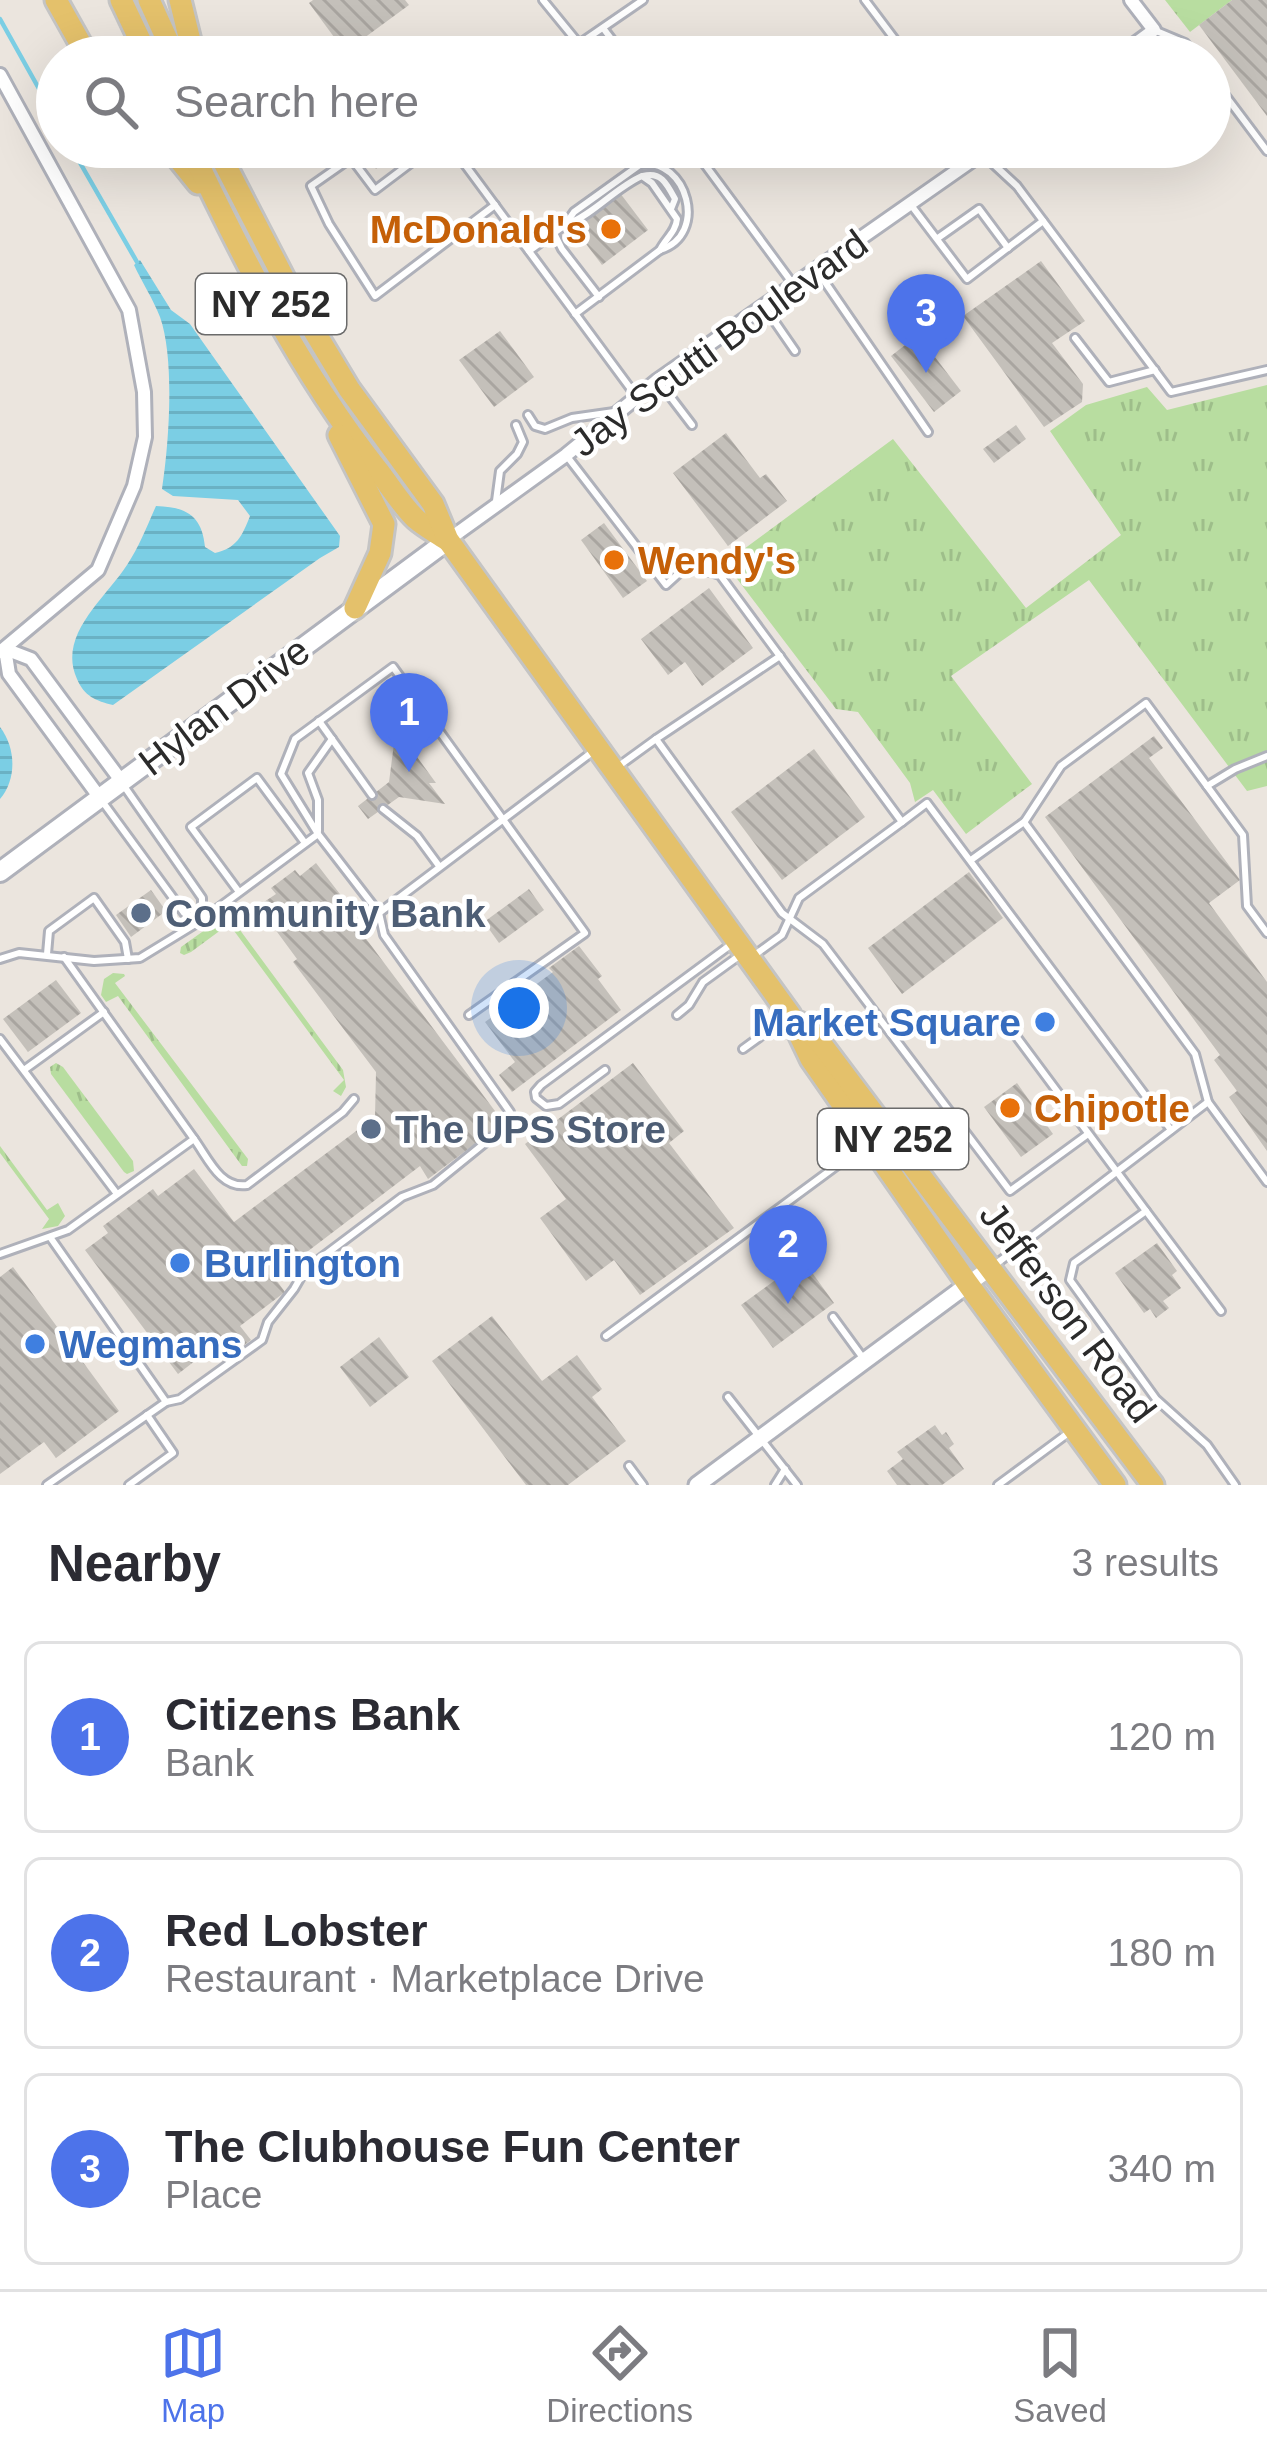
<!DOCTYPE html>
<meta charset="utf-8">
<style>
:root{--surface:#fff;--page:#f2f2f3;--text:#2b2b33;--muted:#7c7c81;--line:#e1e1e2;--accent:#4d73ea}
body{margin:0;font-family:Arial,sans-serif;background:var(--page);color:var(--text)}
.you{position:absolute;left:519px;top:1008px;width:42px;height:42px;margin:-30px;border:9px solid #fff;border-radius:50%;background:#1a73e8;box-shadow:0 0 0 18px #1a73e833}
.badge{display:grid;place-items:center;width:78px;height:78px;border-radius:50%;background:var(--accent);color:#fff;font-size:39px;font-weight:700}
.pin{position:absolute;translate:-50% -99px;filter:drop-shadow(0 3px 6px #0008)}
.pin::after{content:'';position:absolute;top:63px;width:42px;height:36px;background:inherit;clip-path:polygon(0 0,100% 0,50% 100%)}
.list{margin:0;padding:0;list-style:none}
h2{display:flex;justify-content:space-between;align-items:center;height:156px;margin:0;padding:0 48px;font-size:51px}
h2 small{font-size:39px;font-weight:400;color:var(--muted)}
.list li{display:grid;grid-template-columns:78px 1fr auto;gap:36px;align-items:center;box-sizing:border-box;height:192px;margin:0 24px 24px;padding:0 24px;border:3px solid var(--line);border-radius:18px}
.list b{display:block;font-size:45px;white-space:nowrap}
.list p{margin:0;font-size:39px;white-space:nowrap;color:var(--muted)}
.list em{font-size:39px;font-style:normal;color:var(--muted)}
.icon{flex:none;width:66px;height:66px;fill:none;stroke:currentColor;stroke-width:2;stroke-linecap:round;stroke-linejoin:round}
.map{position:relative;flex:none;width:1267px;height:1485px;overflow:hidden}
.search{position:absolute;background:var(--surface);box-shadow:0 12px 48px #0002;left:36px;right:36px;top:36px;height:132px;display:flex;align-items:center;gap:30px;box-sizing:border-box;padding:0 42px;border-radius:66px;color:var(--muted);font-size:45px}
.sheet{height:804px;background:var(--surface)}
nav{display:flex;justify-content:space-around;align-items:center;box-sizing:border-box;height:168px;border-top:3px solid var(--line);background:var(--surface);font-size:33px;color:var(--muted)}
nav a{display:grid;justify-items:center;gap:6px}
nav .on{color:var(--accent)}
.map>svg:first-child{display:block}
</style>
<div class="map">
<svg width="1267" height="1485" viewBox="0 0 1267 1485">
<defs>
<pattern id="grass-tufts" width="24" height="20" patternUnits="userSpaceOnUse" patternTransform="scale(3)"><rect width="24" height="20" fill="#b8dda0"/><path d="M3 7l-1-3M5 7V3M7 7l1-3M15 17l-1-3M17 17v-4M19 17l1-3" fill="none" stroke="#9ebe8a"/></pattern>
<pattern id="water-rules" width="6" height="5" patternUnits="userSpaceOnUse" patternTransform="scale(3)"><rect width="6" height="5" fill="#7bcee4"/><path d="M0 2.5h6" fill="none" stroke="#6ab1c4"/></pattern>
<pattern id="building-back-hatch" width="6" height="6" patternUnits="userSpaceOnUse" patternTransform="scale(3)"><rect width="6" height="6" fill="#c4c0ba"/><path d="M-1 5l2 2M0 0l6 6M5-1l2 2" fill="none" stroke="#a9a5a0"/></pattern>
</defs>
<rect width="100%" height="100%" fill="#ebe5de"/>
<!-- grass -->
<g fill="url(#grass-tufts)">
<path d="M1165 0H1232L1190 32Z"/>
<path d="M1267 385V786L1247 791 1089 580 951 676 1032 784 966 834 933 790 915 802 910 783 858 712 836 709 725 563 893 439 1026 608 1121 535 1050 431 1086 405 1147 387 1167 410Z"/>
<path d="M226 919 237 926 343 1070 346 1087 341 1096 333 1091 344 1080 229 924 191 952 184 955 180 953 181 947 209 927Z"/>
<path d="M113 973 124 974 125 976 115 983 248 1159 247 1166H242L118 996 106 1002 101 995 104 979Z"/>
<path d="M56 1063 63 1067 133 1161 134 1171 127 1174 124 1172 51 1074 50 1067Z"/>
<path d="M0 1146 47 1210 58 1203 65 1216 58 1226 42 1229 49 1219 0 1153Z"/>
</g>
<!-- water -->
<g fill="url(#water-rules)">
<path d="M140 260 171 310 190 324 340 536 339 547 320 558 113 705C96 701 84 696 77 679 57 635 105 599 127 565 139 547 147 526 156 506 187 507 202 516 205 547L215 553C237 548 242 536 250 516L238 500 173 496 162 489C169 444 175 359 160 317 153 299 142 282 134 265Z"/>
<path d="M0 727C16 748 17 779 0 799Z"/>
</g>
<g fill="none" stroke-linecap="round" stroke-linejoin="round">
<!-- stream -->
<g stroke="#7bcee4" stroke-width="4.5">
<path d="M0 19 57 121"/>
<path d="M71 147 137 262"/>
</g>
</g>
<!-- building -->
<g fill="url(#building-back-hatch)">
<path d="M313 0H405L409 5 345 52 309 3Z"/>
<path d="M1232 0H1267V116L1199 25Z"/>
<path d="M359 147H404L376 169Z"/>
<path d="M620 193 648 230 602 265 574 228Z"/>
<path d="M1041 261 1085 321 1052 343 1083 384 1082 402 1044 427 963 316Z"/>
<path d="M500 331 534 377 494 407 459 360Z"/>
<path d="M918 335 961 391 934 412 891 356Z"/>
<path d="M1016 425 1026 439 994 463 983 449Z"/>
<path d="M726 433 760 478 766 474 787 501 728 546 673 473Z"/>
<path d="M604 523 647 581 623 598 581 540Z"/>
<path d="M709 588 753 648 702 686 685 662 668 675 641 639Z"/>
<path d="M396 728 436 783H429L445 804 399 797 368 819 358 806 389 782Z"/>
<path d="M1154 736 1163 748 1149 758 1240 880 1209 903 1267 982V1151L1229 1097 1237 1091 1214 1060 1220 1055 1045 817Z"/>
<path d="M814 749 865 817 782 880 731 812Z"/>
<path d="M316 863 356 915 359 913 368 926 361 932 495 1111 491 1132 428 1179 420 1166 274 1277 285 1292 240 1326 251 1340 223 1361 213 1347 178 1374 85 1250 108 1233 103 1226 153 1189 158 1196 194 1169 234 1222 375 1117 376 1072 293 962 297 959 258 906 276 894 271 888 295 870 300 876Z"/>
<path d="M969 872 1003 918 902 994 868 948Z"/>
<path d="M529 889 544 910 499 943 484 922Z"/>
<path d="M151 890 166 911 131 937 116 915Z"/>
<path d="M579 946 602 976 598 979 621 1010 512 1092 499 1075 515 1062 485 1022 553 972 549 968Z"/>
<path d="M56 980 81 1013 28 1052 3 1019Z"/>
<path d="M633 1063 684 1131 669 1143 734 1228 640 1295 614 1260 586 1281 540 1218 566 1199 525 1144Z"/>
<path d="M1017 1083 1053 1134 1021 1157 984 1107Z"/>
<path d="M1157 1243 1177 1271 1172 1275 1181 1288 1163 1301 1169 1308 1156 1318 1150 1309 1144 1313 1115 1273Z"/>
<path d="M803 1260 834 1303 773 1348 741 1305Z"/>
<path d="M13 1267 119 1411 56 1458 44 1442 0 1474V1277Z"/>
<path d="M492 1316 542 1381 577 1355 602 1389 592 1397 626 1441 568 1485H526L432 1361Z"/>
<path d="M379 1337 409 1377 370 1407 340 1367Z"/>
<path d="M935 1425 942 1435 946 1432 954 1444 949 1448 964 1469 942 1485H897L887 1471 903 1459 897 1452Z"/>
</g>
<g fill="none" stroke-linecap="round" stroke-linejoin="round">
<defs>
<g id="service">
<path d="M543 0 579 44 643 0"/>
<path d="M865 0 908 57"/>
<path d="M603 28 625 57"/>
<path d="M1154 30 1185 43 1196 57"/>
<path d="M1210 75 1267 151"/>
<path d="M432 147 375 190 351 158 311 186 329 224 375 296 495 205"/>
<path d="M452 147 636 396"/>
<path d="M692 147 793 284"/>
<path d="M975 147 1017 186 1171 392 1267 370"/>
<path d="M643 176C661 171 667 184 675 199L671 209"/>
<path d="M911 205 967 279 1043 221"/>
<path d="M568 224C595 213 615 188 642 176L652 183 677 219C676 232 665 239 660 250"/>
<path d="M554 233 562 249 599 297"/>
<path d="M938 238 979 209 1008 248"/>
<path d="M529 251 565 225 574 212 641 164C687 158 709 235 660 250L575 314"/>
<path d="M816 269 928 432"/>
<path d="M766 309 795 351"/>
<path d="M1075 338 1109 382 1155 370"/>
<path d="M660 383 692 425"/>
<path d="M528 415 535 426 545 429 572 418 614 412"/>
<path d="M566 455 666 585 688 565 720 575 902 822 927 803 1171 1130"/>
<path d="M496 501 500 471 517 454 523 442 516 425"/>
<path d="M319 721 372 795"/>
<path d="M656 739 780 656"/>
<path d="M616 768 656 739 782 913 823 944 1010 1191 1088 1134"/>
<path d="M1207 786 1235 769 1267 756"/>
<path d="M102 801 184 913 202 920V898L124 786"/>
<path d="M383 809 417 836 439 866"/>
<path d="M1025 821 1061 766 1146 703 1243 835 1247 906 1267 933"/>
<path d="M318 831V800L308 773 332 739"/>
<path d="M318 834 281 774 295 739 393 667 585 933 469 1015"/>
<path d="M971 860 1024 822 1195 1054 1208 1102 1267 1182"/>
<path d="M239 892 191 827 257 778 305 843"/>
<path d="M47 954 49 931 94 898 125 942 128 959"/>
<path d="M756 954 782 935 799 898 902 822"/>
<path d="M64 957 194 1139"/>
<path d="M0 959 19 953 94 961 140 958 202 920 318 834 379 913 595 750"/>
<path d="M677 1015 689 1005 703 982 743 953"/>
<path d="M1016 1036 1146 1211 1074 1263 1070 1280 1156 1399 1207 1445 1235 1485"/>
<path d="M0 1039 117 1194"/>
<path d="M743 1049 787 1017"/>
<path d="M24 1070 104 1012"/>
<path d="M605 1070 559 1104 546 1106 536 1098 535 1092 541 1085 733 943"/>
<path d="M1146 1211 1221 1311"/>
<path d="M0 1254 68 1230 194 1139C208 1158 220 1189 247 1185L343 1112 354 1099"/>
<path d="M996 1264 1208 1102"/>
<path d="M833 1317 863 1358"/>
<path d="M606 1336 866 1144"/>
<path d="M728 1397 797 1485"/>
<path d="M166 1402 180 1399 262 1340 268 1322 294 1289 305 1270 402 1197 433 1185 507 1125 510 1112 384 935 379 913"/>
<path d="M629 1466 643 1485"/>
<path d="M47 1485 166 1402 50 1237"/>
<path d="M129 1485 173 1453 147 1415"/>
<path d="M775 1485 785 1469"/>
<path d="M998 1485 1071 1431"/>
</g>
<g id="minor">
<path d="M1117 57 1154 30 1131 0"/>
<path d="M0 75 129 310 144 392 145 437 134 486 98 570 0 652"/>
<path d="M448 540 566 455 658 380 991 147"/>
<path d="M5 649 31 659 122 782"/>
<path d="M5 649 9 674 100 798"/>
</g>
<path id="tertiary" d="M697 1485 990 1268"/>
<path id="secondary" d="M0 872 448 540"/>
<g id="primary">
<path d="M56 0 88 57"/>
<path d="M121 0 148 57"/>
<path d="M149 0 175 57"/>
<path d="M180 0 194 57"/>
<path d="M169 147 198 183"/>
<path d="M190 147C243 259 300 371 376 468 389 484 401 505 416 519 425 527 437 533 447 540"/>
<path d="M216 147 293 296 349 389 433 504 448 540 790 1015 811 1059 968 1284 1115 1485"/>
<path d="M339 435 384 524 380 553 355 608"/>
<path d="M799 1023 819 1041 1153 1485"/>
</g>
</defs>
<!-- service casing -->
<use href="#service" stroke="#afb1ba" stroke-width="12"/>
<!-- minor casing -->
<use href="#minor" stroke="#afb1ba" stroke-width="18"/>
<!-- tertiary casing -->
<use href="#tertiary" stroke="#afb1ba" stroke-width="21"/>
<!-- secondary casing -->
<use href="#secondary" stroke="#afb1ba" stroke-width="24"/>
<!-- primary casing -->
<use href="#primary" stroke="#c4c4c4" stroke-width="27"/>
<!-- service -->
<use href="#service" stroke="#fff" stroke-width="6"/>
<!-- minor -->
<use href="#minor" stroke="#fff" stroke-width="12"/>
<!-- tertiary -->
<use href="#tertiary" stroke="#fff" stroke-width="15"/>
<!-- secondary -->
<use href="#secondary" stroke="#fff" stroke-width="18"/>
<!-- primary -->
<use href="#primary" stroke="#e4c16b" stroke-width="21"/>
</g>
<!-- markers -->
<g fill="#e8710a" stroke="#fff" stroke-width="4.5">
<circle cx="611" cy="229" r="12"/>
<circle cx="614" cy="560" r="12"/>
<circle cx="1010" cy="1108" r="12"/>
</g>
<g fill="#5c6f8a" stroke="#fff" stroke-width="4.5">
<circle cx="141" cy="913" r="12"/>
<circle cx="371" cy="1129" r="12"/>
</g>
<g fill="#3f7fe0" stroke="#fff" stroke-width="4.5">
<circle cx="1045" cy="1022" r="12"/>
<circle cx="180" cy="1263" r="12"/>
<circle cx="35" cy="1344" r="12"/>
</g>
<g text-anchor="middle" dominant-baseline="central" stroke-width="9" stroke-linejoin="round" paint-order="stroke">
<!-- shield labels -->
<g fill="#fff" stroke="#6b6b6b" stroke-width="3">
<rect x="196" y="274" width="150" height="60" rx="9"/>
<rect x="818" y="1109" width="150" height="60" rx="9"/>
</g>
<g font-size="36" font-weight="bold" fill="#2b2b2b">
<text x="271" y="304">NY 252</text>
<text x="893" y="1139">NY 252</text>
</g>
<!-- food labels -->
<g font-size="39" font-weight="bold" fill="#c56008" stroke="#fff" text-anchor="start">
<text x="587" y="229" text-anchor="end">McDonald's</text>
<text x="638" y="560">Wendy's</text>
<text x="1034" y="1108">Chipotle</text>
</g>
<!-- street labels -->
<g font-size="39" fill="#2b2b2b" stroke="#fff">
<text transform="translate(719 343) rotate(-36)">Jay Scutti Boulevard</text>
<text transform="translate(224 706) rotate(-37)">Hylan Drive</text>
<text transform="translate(1068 1312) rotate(53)">Jefferson Road</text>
</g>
<!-- service labels -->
<g font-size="39" font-weight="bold" fill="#4e5e75" stroke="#fff" text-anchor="start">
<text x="165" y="913">Community Bank</text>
<text x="395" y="1129">The UPS Store</text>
</g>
<!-- shop labels -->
<g font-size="39" font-weight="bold" fill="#366cbe" stroke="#fff" text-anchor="start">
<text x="1021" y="1022" text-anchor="end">Market Square</text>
<text x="204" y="1263">Burlington</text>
<text x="59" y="1344">Wegmans</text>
</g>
</g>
</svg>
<div class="you"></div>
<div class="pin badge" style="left:409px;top:772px">1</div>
<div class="pin badge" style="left:788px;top:1304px">2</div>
<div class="pin badge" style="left:926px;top:373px">3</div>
<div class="search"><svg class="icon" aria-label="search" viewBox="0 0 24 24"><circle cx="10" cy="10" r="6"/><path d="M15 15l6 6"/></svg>Search here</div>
</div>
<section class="sheet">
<h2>Nearby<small>3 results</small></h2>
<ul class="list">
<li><span class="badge">1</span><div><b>Citizens Bank</b><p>Bank</p></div><em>120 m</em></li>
<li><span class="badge">2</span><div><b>Red Lobster</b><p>Restaurant · Marketplace Drive</p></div><em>180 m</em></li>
<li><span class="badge">3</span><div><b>The Clubhouse Fun Center</b><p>Place</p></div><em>340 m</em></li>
</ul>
</section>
<nav>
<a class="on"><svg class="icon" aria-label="map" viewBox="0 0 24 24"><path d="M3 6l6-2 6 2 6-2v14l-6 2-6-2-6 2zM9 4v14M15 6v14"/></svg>Map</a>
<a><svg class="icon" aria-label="directions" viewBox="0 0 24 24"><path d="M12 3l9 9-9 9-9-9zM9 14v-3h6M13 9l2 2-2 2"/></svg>Directions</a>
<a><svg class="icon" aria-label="saved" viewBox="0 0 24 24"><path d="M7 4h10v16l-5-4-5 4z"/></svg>Saved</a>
</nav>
